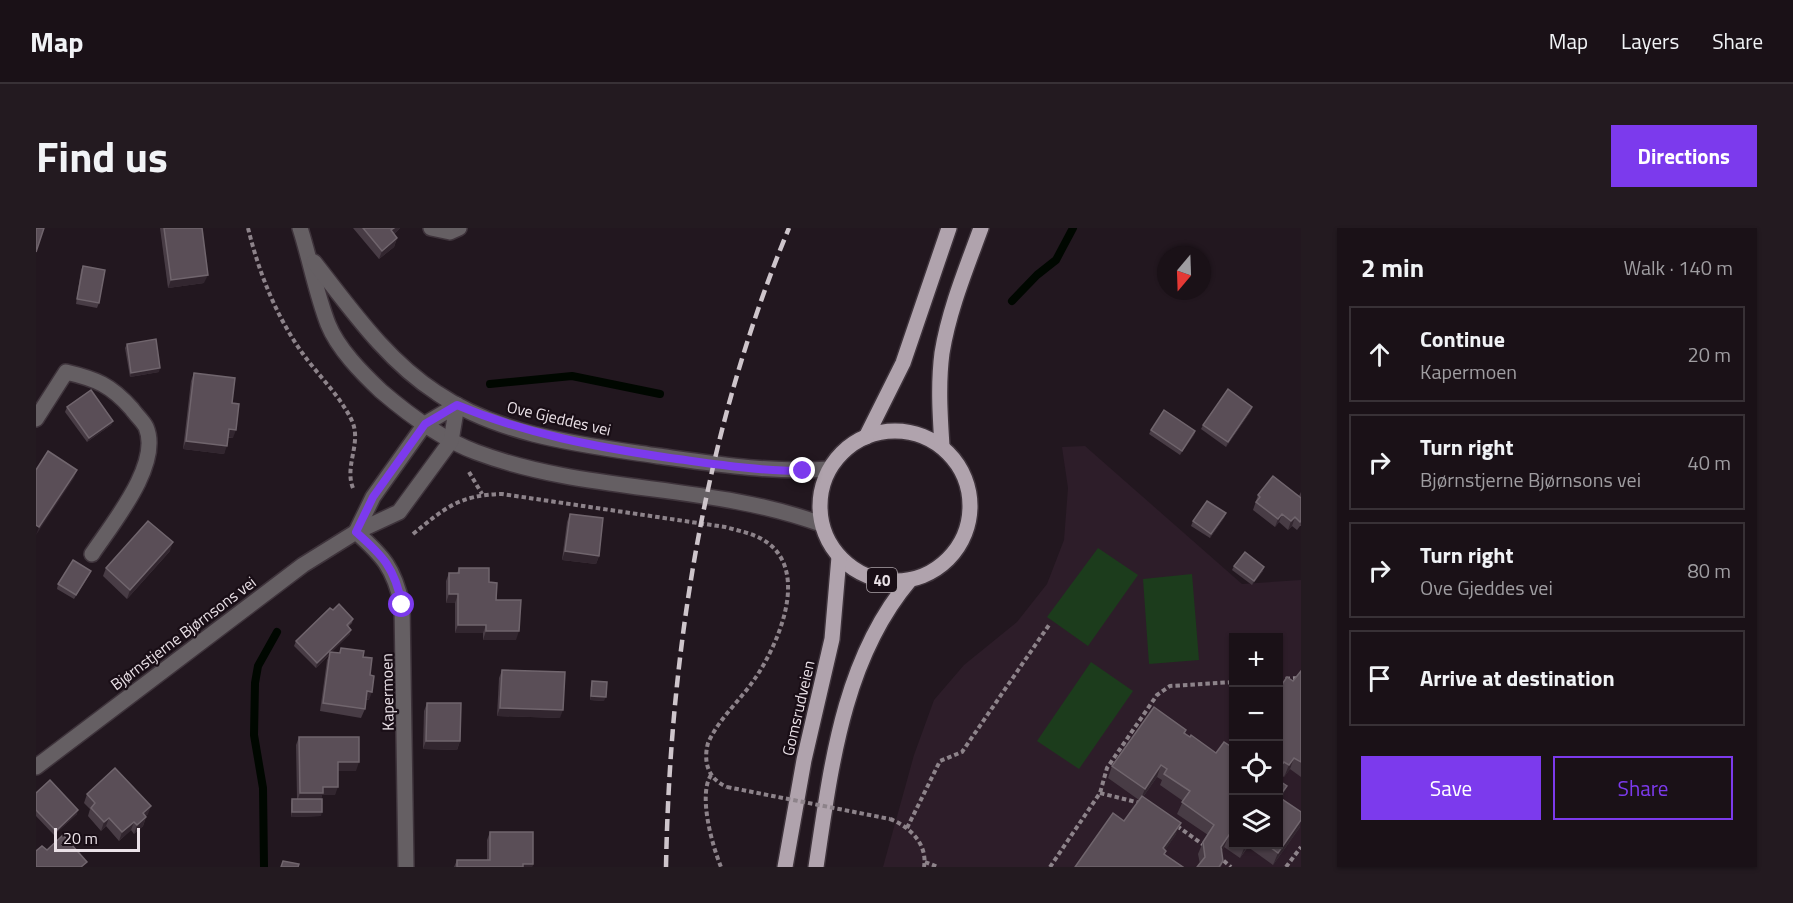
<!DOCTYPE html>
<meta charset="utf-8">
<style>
:root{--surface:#1a1117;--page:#231a20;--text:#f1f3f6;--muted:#9f9da1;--line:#383136;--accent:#7c3aed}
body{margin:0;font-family:"Titillium Web",sans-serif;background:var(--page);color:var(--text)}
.controls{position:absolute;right:18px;bottom:18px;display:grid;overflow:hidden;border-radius:0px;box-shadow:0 2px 4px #0004}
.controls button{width:54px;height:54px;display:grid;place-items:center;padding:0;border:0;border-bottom:2px solid var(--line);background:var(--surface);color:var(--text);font:30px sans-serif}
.compass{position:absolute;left:1121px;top:18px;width:54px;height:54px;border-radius:50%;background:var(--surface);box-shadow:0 2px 4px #0004;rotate:199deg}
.scale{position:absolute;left:18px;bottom:15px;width:86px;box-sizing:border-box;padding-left:6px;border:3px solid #eae1e7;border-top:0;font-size:16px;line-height:21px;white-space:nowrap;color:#eae1e7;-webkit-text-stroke:4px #190e16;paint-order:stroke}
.stop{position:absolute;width:18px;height:18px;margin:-14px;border:4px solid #7c3aed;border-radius:50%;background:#fff}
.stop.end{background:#7c3aed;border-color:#fff;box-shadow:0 2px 6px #0008}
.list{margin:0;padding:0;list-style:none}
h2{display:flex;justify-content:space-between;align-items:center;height:78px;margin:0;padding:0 24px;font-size:26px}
h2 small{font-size:20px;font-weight:400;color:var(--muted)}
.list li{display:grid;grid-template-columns:39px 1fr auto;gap:18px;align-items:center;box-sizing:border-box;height:96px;margin:0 12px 12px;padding:0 12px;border:2px solid var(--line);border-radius:0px}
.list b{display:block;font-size:22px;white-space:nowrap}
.list p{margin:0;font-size:20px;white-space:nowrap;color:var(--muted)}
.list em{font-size:20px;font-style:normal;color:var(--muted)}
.actions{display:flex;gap:12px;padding:18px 24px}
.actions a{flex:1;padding:14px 0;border:2px solid var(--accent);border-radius:0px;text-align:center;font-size:21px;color:var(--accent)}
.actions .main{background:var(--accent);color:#fff}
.icon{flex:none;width:33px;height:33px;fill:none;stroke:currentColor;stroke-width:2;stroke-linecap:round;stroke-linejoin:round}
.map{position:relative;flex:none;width:1265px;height:639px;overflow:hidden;border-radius:0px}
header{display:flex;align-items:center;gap:36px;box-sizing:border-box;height:84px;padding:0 30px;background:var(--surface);border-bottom:2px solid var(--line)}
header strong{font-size:28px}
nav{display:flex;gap:33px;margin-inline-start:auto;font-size:21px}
.intro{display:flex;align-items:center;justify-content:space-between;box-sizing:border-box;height:144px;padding:0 36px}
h1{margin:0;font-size:42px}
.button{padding:15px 27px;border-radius:0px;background:var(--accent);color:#fff;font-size:21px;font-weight:700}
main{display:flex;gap:36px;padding:0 36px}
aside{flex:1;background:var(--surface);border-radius:0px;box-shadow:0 2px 4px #0004}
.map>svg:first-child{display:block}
</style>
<header>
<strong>Map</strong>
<nav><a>Map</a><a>Layers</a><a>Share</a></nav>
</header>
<div class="intro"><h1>Find us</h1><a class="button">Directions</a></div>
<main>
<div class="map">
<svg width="1265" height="639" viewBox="0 0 1265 639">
<rect width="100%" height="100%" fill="#22171f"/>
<!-- built -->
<path fill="#2d1d29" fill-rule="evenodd" d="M1049 218 1206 356 1265 352V639H847L878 527 898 472 928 437 981 394 1011 356 1028 312 1032 260 1026 219ZM1198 410H1242V616H1198Z"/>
<!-- green -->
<g fill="#1c3c1c">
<path d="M1062 320 1102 347 1052 418 1011 389Z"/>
<path d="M1156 346 1163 432 1113 436 1107 351Z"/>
<path d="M1055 434 1097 463 1043 541 1001 513Z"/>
</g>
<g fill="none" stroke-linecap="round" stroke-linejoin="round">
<!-- stream -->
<g stroke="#000700" stroke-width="8">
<path d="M976 73 1001 47 1020 32 1037 0"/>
<path d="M454 156 536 148 624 166"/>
<path d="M228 639 227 560 218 507 219 455 222 438 241 404"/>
</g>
<defs>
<g id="minor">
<path d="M264 0C274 31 280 65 292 96 302 121 326 145 345 163 373 187 405 211 440 224 551 266 674 255 785 296"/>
<path d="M395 0 414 4 423 0"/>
<path d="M278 34C315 81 350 132 401 165 464 208 548 217 622 228 679 236 735 245 793 241"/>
<path d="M0 191 30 144C60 151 75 157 96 181 100 187 107 193 110 199 126 236 76 296 56 326"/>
<path d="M320 304C347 328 358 340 366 377L370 639"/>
<path d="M320 304 337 269 389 196 421 177"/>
<path d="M0 539 267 337 320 304 363 284 415 213 421 177"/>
</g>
<g id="major">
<circle cx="859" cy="278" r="75"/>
<path d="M830 209 867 135 913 0"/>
<path d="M906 218C904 187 902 156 906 125 913 82 930 41 945 0"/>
<path d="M749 639 768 532 796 411 803 329"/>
<path d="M780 639C795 539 807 431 874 352"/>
</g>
</defs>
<!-- minor casing -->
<use href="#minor" stroke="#3e333b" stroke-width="18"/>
<!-- major casing -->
<use href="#major" stroke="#3e333b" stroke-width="18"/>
<!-- path -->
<g stroke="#8d838a" stroke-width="4" stroke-dasharray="4.5 3" stroke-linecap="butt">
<path d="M212 0C223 45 240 88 267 126 282 147 305 169 316 193 326 215 308 238 317 260"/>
<path d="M433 244 446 266"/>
<path d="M377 306C409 280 423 267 466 266L689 299C704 303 720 306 732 315 773 346 742 416 720 449 705 472 683 490 672 515 667 534 672 551 691 559"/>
<path d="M1242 451 1265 450"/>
<path d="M675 547C662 567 676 617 685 639"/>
<path d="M1064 565 1104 575"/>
<path d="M854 591C873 598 892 616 888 639"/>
<path d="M1141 598 1169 618"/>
<path d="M871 600 904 533 926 524 1013 397"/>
<path d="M1182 628 1195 639"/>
<path d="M889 634 902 639"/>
<path d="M1014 639 1064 565 1071 540 1121 467 1134 458 1198 454"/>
<path d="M1250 639 1265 619"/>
</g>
<!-- minor -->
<use href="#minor" stroke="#655f63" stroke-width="15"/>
<!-- major -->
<use href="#major" stroke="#b0a3ad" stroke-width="15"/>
<!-- rail -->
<path stroke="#cec5cb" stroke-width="4.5" stroke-dasharray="12 6" stroke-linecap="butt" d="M630 639C634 422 669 202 753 0"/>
<!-- path-bridge -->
<path stroke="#8d838a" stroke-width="4" stroke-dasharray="4.5 3" stroke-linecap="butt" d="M691 559 854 591"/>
</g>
<!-- wall -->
<g fill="#483c45">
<path d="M124 0H166L168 55 132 60Z"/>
<path d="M317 0H364L358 6 361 10 358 19 343 31Z"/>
<path d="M47 38 63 75 61 80 40 76 45 42Z"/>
<path d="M91 116 123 144 94 149 89 120Z"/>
<path d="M158 145 196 175 197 210H192L188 226 147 221 155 153Z"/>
<path d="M31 179 77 193 75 197 51 214 29 184Z"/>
<path d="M1215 183 1190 219 1165 201 1167 197Z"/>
<path d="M1115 202 1159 203 1158 207 1144 227 1113 206Z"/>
<path d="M1265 264V298H1264L1261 302 1256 298 1252 302 1243 294 1239 299 1217 282 1222 267 1263 268Z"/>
<path d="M1190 285 1188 290 1174 310 1155 298 1157 293Z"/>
<path d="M534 286 563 328 560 336 526 332 531 294Z"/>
<path d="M134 323 91 371 67 348 70 340Z"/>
<path d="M1198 338 1227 343 1216 357 1196 342Z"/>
<path d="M423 340 453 354 480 412H447V405H419V375H410V353L413 345H421Z"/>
<path d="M53 347 38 371 21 361 22 356Z"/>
<path d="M297 382 317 391 316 395 312 399 314 406 295 424 303 425 305 420 327 429 334 447 333 472H330L329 481 325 490 284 483 291 432 294 426 280 440 258 418 260 413Z"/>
<path d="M466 442 524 490 461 488 463 450Z"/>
<path d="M1265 443V549L1254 541 1248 549 1244 546 1257 453Z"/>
<path d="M556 453 568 473 554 472 555 457Z"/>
<path d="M391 475 424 513 421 522 387 521 388 483Z"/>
<path d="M1150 502 1149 505 1180 525 1197 520V616H1242V552L1247 569 1246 571 1264 599 1237 637 1212 619 1204 630 1188 619 1186 623 1187 633 1185 639H1161L1164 636 1162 626 1167 614 1172 607 1141 586 1147 573 1124 557 1126 552 1121 549 1107 569 1140 606 1129 622 1039 639 1088 593 1103 572 1072 550 1076 538Z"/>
<path d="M263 509 320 543H302L299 567H286L285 571V588L255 589V575L256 571H261L260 517Z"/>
<path d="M0 565 41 586 18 607 0 588Z"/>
<path d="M51 566 112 586 109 588 110 589 107 598 98 606 95 602 83 613 70 598 65 603 52 588 54 581 48 575Z"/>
<path d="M454 604 497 636 496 639H418L421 632H451V612Z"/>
</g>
<!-- shaded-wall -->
<g fill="#32262f">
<path d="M358 0H364L352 11 355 2Z"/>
<path d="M361 10 358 19 343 31 346 23Z"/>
<path d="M172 47 168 55 132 60 135 52Z"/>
<path d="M124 140 123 144 94 149 95 145Z"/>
<path d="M1216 179 1215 183 1190 219 1192 214Z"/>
<path d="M77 193 75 197 51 214 53 210Z"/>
<path d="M193 201 200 202 197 210 190 209Z"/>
<path d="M1159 203 1158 207 1144 227 1146 223Z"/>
<path d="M150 213 191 218 188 226 147 221Z"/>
<path d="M41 242 38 250 0 307 3 299Z"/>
<path d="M1190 285 1188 290 1174 310 1175 306Z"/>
<path d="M1246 286 1243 294 1239 299 1242 291Z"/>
<path d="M1259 289 1256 298 1252 302 1255 293Z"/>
<path d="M137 314 134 323 91 371 94 362Z"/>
<path d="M529 323 563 328 560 336 526 332Z"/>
<path d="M1228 339 1227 343 1216 357 1218 353Z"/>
<path d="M413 366H422L419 375H410Z"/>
<path d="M422 397H450L447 405H419Z"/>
<path d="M315 402 314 406 280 440 281 435Z"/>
<path d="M450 403H483L480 412H447Z"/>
<path d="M331 463 336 464 333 472 328 471Z"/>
<path d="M555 468 570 469 568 473 554 472Z"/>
<path d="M464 480 527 482 524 490 461 488Z"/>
<path d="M390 513H424L421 522 387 521Z"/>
<path d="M1258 530 1254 541 1248 549 1253 537Z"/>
<path d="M302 534H323L320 543H299Z"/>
<path d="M1248 534 1244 546 1242 548V542Z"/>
<path d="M1125 537 1121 549 1104 573 1109 561Z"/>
<path d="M1251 558 1247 569 1242 576 1243 569Z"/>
<path d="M287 559H302L299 567H286L284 574H261L264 565Z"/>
<path d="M115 578 112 586 104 594 107 585Z"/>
<path d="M42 582 41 586 18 607 20 603Z"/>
<path d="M256 584H286L285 588 255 589Z"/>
<path d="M110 589 107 598 98 606 101 597Z"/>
<path d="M73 590 70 598 65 603 68 594Z"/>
<path d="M1265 592 1264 599 1237 637 1242 625Z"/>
<path d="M98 594 95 602 83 613 86 604Z"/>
<path d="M1145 595 1140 606 1123 632 1127 620Z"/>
<path d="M1193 607 1188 619 1181 630 1185 619Z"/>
<path d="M1210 616H1213L1204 630 1209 618Z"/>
<path d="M487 636H497L496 639H486Z"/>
</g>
<!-- building -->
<g fill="#5a4e57" stroke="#70656d" stroke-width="1.5">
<path d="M0 0H8L0 24Z"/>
<path d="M128 0H166L172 47 135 52Z"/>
<path d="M327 0H358L355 2 361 10 346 23Z"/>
<path d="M47 38 69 42 63 75 41 71Z"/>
<path d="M120 111 124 140 95 145 91 116Z"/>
<path d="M158 145 199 150 196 175 203 176 200 202 193 201 191 218 150 213Z"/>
<path d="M1192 161 1216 179 1192 214 1167 197Z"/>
<path d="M55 162 77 193 53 210 31 179Z"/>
<path d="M1128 182 1159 203 1146 223 1115 202Z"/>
<path d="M12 223 41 242 3 299 0 297V242Z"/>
<path d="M1237 248 1265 270V292L1264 294 1259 289 1255 293 1246 286 1242 291 1220 274 1224 269 1222 267Z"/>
<path d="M1171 273 1190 285 1175 306 1157 293Z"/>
<path d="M534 286 567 290 563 328 529 323Z"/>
<path d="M112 293 137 314 94 362 70 340Z"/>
<path d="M1209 324 1228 339 1218 353 1198 338Z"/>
<path d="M37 332 55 343 40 367 22 356Z"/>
<path d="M423 340H453V354L461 355 460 372H485L483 403H450V397H422V366H413V345H423Z"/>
<path d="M303 376 317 391 311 397 315 402 281 435 260 413 294 380 297 382Z"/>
<path d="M305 420 328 423 327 429 336 430 334 447 338 448 336 464 331 463 329 481 287 475 294 424 304 425Z"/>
<path d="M466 442 529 444 527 482 464 480Z"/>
<path d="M1265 443V534L1258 530 1253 537 1248 534 1242 542V462L1251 449 1257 453Z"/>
<path d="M556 453 571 454 570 469 555 468Z"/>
<path d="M391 475H425L424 513H390Z"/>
<path d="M1118 479 1150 502 1148 505 1154 509 1155 507 1180 525 1188 514 1197 520V611L1193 607 1185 619 1187 633 1183 639H1161L1169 629 1167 614 1178 597 1146 574 1154 563 1128 546 1131 541 1125 537 1109 561 1076 538Z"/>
<path d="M263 509H323V534H302V559H287V565H264Z"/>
<path d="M79 540 115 578 107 585 110 589 101 597 98 594 86 604 73 590 68 594 55 580 59 575 51 566Z"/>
<path d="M14 552 42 582 20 603 0 582V565Z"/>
<path d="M1242 552 1251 558 1243 569 1265 584V592L1242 625 1230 616H1242Z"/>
<path d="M1106 568 1145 595 1127 620 1130 623 1128 626 1147 639H1039L1077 585 1088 593Z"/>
<rect x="256" y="571" width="30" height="13"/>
<path d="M454 604H497V636H487V639H421V632H454Z"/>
<path d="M27 607 51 634 45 639H0V623L6 618 11 622Z"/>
<path d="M247 633 263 636 262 639H245Z"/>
</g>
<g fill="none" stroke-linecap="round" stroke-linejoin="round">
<!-- route -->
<path stroke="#7c3aed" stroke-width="8" d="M366 377C359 340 347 328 320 304L337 269 389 196 421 177C490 206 560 219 634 230 679 236 722 243 767 243"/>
</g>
<g text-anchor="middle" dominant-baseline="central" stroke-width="4.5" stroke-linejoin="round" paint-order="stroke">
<!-- shield labels -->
<rect fill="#190e16" stroke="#aba2a8" stroke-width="1.5" x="831" y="340" width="30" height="24" rx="4.5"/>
<g font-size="15" font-weight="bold" fill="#eae1e7">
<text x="846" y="352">40</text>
</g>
<!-- street labels -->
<g font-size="16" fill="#eae1e7" stroke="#190e16">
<text transform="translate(523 190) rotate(13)">Ove Gjeddes vei</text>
<text transform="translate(147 405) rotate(-37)">Bjørnstjerne Bjørnsons vei</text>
<text transform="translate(351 464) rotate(-91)">Kapermoen</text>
<text transform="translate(762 480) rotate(-77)">Gomsrudveien</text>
</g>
</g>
</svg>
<div class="controls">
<button>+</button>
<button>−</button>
<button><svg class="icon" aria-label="locate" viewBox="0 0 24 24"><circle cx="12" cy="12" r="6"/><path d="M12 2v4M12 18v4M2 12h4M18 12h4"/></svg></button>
<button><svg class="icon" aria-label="layers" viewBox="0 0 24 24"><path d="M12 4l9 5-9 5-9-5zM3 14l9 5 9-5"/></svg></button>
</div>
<svg class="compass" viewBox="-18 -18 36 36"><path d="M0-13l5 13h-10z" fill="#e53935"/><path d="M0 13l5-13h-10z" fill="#9f9da1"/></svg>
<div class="scale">20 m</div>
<div class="stop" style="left:366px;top:377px"></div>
<div class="stop end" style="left:767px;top:243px"></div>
</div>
<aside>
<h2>2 min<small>Walk · 140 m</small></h2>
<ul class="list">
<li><svg class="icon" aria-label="ahead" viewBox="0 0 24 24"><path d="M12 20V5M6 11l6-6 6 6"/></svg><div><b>Continue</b><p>Kapermoen</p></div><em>20 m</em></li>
<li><svg class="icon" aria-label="right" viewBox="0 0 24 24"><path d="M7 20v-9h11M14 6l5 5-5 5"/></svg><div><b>Turn right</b><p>Bjørnstjerne Bjørnsons vei</p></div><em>40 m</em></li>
<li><svg class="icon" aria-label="right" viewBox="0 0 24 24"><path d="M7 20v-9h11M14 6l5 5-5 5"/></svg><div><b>Turn right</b><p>Ove Gjeddes vei</p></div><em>80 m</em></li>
<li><svg class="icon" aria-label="arrive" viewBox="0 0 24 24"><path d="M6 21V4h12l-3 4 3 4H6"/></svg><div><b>Arrive at destination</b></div></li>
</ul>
<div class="actions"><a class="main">Save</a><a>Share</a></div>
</aside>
</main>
